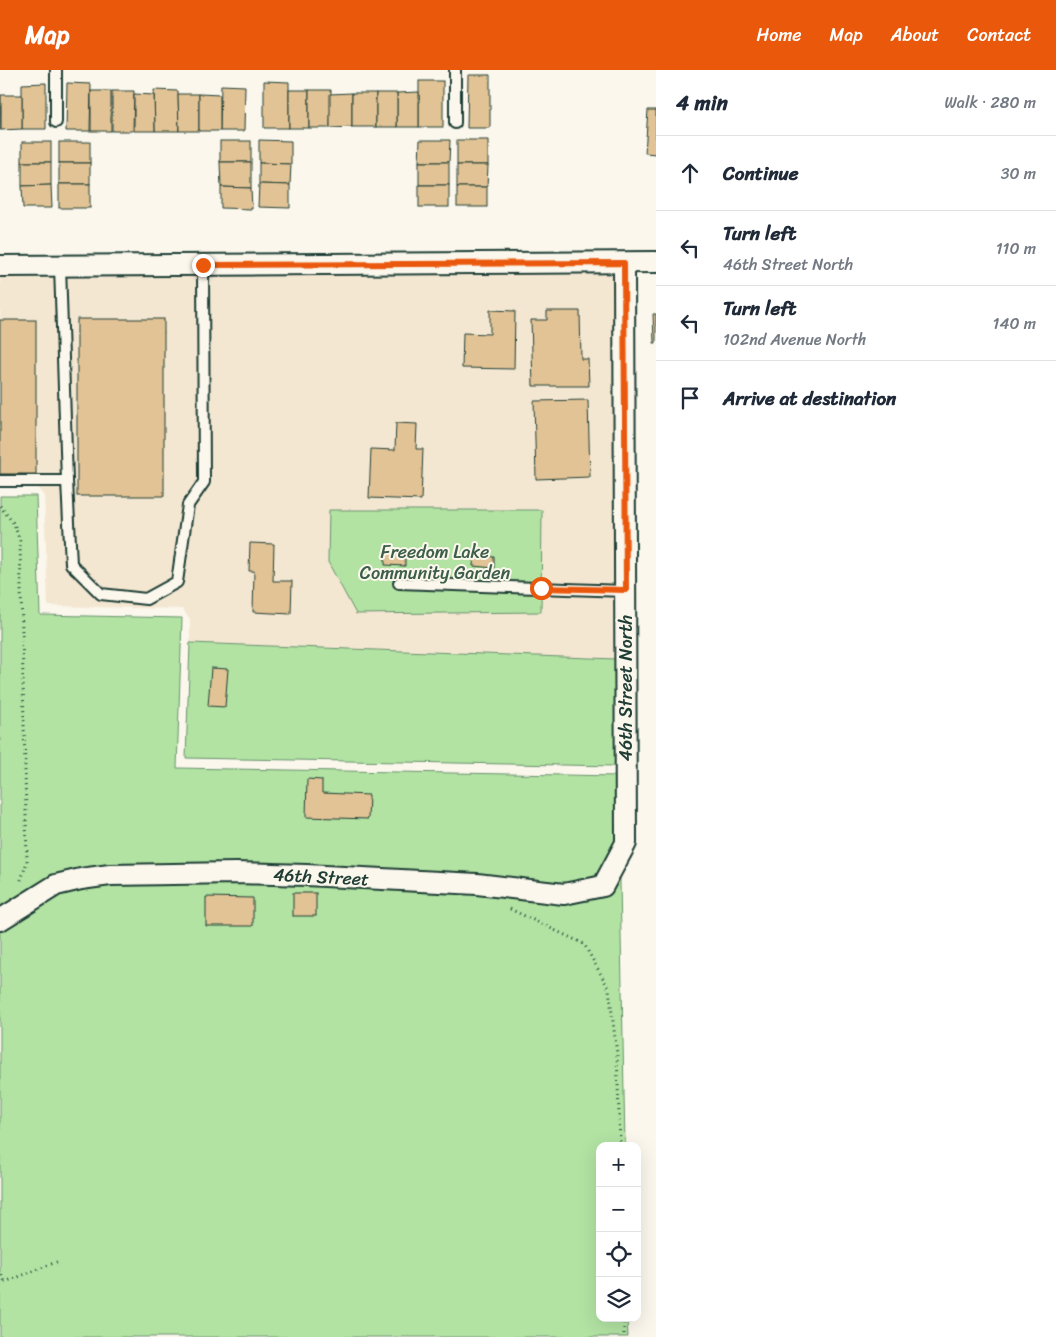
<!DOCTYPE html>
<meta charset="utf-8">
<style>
:root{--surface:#fff;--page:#f6f6f7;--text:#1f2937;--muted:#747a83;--line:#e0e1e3;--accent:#ea580c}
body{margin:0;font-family:Sriracha,sans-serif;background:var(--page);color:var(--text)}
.controls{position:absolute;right:15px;bottom:15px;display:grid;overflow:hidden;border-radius:10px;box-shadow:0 5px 20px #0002}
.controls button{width:45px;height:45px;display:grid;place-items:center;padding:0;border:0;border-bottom:1px solid var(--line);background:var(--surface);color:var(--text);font:25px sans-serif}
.stop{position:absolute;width:15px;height:15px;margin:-11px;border:4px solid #ea580c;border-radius:50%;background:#fff}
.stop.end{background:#ea580c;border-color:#fff;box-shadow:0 1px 5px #0008}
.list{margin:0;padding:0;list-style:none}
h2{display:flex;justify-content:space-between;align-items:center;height:65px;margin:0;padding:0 20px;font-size:21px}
h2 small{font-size:16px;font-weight:400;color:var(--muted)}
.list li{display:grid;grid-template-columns:32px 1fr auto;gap:15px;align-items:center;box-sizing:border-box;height:75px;padding:0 20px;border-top:1px solid var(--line)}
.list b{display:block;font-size:19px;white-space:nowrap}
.list p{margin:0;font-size:16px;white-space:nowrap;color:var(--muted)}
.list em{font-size:16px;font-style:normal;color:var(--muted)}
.icon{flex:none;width:28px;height:28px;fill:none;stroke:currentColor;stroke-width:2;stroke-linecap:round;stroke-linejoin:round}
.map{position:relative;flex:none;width:656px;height:1267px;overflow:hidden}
header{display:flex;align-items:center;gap:30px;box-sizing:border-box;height:70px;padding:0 25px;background:var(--accent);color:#fff}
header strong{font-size:24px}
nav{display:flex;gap:28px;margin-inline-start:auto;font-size:18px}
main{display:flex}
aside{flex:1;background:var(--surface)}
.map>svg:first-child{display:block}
</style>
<header>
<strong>Map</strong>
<nav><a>Home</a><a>Map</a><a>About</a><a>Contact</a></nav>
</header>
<main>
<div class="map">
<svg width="656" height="1267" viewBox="0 0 656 1267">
<rect width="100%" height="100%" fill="#fbf7ec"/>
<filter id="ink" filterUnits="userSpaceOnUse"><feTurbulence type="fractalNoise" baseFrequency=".02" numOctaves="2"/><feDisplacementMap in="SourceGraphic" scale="10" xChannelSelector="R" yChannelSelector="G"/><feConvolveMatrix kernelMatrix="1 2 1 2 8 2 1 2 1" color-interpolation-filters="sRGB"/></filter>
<g filter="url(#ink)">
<!-- built -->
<path fill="#f4e7d2" d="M614 204 616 589 190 573V549L182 539 48 536 44 426 36 416H0V208Z"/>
<!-- green -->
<g fill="#b2e3a3" stroke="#68906c">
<path d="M0 426H36L40 545 182 548 177 698 618 706 625 1076H600V1248H627L628 1267H0Z"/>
<path d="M329 440H542L541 542 356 544 328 492Z"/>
<path d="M190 573 616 589V696L186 688Z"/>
</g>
<!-- building -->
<g fill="#e2c395" stroke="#1f3d34">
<path d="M468 5H490V58H467Z"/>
<path d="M264 11 289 12V58H264Z"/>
<rect x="419" y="11" width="24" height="46"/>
<path d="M46 13V59H22V14Z"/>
<path d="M67 13 91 14 90 61H66Z"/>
<path d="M221 15 245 16 244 61H220Z"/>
<path d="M154 20 178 21 179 61H155Z"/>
<rect x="289" y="20" width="20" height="38"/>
<path d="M309 20H331L330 58H309Z"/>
<rect x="91" y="21" width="20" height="40"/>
<path d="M112 21H134L133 61H112Z"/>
<path d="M419 22V57H397V23Z"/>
<path d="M352 23V57L330 58V24Z"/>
<rect x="352" y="23" width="24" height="34"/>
<rect x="376" y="23" width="21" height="34"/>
<path d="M134 24 154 25 155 61H134Z"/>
<path d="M178 24H199V61H179Z"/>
<path d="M199 24 220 25V61H199Z"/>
<path d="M0 25 1 60H0Z"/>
<path d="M1 25H22V59L1 60Z"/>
<path d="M648 40H656V84L645 83Z"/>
<path d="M259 70 291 71V94L259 93Z"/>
<path d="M420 70H450L449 92H419Z"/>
<rect x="457" y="70" width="31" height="25"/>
<rect x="220" y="71" width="31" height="21"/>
<rect x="22" y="72" width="29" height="20"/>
<rect x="59" y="72" width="31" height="21"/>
<path d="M22 92H51V115L22 116Z"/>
<path d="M220 92H251V118L221 117Z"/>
<rect x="419" y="92" width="30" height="23"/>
<rect x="59" y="93" width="31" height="21"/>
<path d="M259 93 291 94 290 115 259 114Z"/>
<path d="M457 95H488L487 117H457Z"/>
<rect x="59" y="114" width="31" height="24"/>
<path d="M259 114 290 115V138L258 137Z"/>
<path d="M51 115 52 138H23L22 116Z"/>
<rect x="419" y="115" width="30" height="22"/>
<path d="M221 117 251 118 252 139 221 138Z"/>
<rect x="457" y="117" width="30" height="20"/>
<path d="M490 240 515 241 514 299 462 298 463 263 490 264Z"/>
<path d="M547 241H580L581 289H588L589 316H533L531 250H547Z"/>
<path d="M653 244H656V273H654Z"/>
<rect x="77" y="249" width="87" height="177"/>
<rect x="0" y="250" width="36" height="154"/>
<path d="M588 330 590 407 536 409 534 331Z"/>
<path d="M396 353 417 354 416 379H423L421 430 369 428 371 379 395 380Z"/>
<path d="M250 473 274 474 273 511H292L291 544 253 542 254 501H249Z"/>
<path d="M385 483H405V496L385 495Z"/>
<path d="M474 485 494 487V498L473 496Z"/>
<path d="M211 598 228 599 225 637 208 636Z"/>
<path d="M307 709 322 710V723L369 725 368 749 306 747Z"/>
<rect x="293" y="823" width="23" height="23"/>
<path d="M206 827 253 828V856H206Z"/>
</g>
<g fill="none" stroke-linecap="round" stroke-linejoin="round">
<defs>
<g id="service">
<path d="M56 0V52"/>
<path d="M455 0V53"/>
<path d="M0 411H67L60 196"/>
<path d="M67 411 71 494 101 524 146 529 177 512 188 435 204 412 203 195"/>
<path d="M399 513 625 521"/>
</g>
<g id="minor">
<path d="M0 196 656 192"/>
<path d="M0 850 56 815 81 809 110 805 236 803 306 805 477 814 564 824 603 816 626 773 624 193"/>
</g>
</defs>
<!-- service casing -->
<use href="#service" stroke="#1f3d34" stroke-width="14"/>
<!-- minor casing -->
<use href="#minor" stroke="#1f3d34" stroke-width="24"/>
<!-- path -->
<g stroke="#1f3d34" stroke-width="3" stroke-dasharray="1 4" stroke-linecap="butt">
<path d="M0 436 14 454 20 471 27 792 20 813"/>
<path d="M510 839 584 874 609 919 617 984 620 1076"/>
<path d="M2 1205 5 1212"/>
<path d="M0 1214 59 1191"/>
<path d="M624 1248V1267"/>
</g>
<!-- service -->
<use href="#service" stroke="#fbf7ec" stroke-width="10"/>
<!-- minor -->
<use href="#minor" stroke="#fbf7ec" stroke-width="20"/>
</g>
</g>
<g fill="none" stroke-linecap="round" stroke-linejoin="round" filter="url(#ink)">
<!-- route -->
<path stroke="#ea580c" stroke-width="6" d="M203 195 624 193 626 520 541 518"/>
</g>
<g text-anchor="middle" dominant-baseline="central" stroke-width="4" stroke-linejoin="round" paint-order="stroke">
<!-- park labels -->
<g font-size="18" fill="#3c5e4a" stroke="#fbf7ec">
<text x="435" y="482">Freedom Lake<tspan x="435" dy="21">Community Garden</tspan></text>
</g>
<!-- street labels -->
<g font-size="18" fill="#1f3d34" stroke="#fbf7ec">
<text transform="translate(626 618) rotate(-90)">46th Street North</text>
<text transform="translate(321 807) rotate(3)">46th Street</text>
</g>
</g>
</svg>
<div class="controls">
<button>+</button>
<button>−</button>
<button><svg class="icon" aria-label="locate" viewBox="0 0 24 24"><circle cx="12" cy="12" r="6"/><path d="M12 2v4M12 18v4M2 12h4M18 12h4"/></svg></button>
<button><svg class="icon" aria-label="layers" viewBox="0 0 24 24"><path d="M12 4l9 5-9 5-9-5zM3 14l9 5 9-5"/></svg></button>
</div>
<div class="stop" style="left:541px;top:518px"></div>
<div class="stop end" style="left:203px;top:195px"></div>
</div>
<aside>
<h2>4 min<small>Walk · 280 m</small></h2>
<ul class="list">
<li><svg class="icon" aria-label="ahead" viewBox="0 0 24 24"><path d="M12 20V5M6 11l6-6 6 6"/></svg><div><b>Continue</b></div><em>30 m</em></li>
<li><svg class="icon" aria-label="left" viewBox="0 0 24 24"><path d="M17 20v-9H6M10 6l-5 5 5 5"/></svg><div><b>Turn left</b><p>46th Street North</p></div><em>110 m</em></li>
<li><svg class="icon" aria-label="left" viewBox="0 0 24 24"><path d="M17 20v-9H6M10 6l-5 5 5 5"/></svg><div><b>Turn left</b><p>102nd Avenue North</p></div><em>140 m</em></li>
<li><svg class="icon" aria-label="arrive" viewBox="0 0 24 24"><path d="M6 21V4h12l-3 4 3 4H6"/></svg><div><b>Arrive at destination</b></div></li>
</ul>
</aside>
</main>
